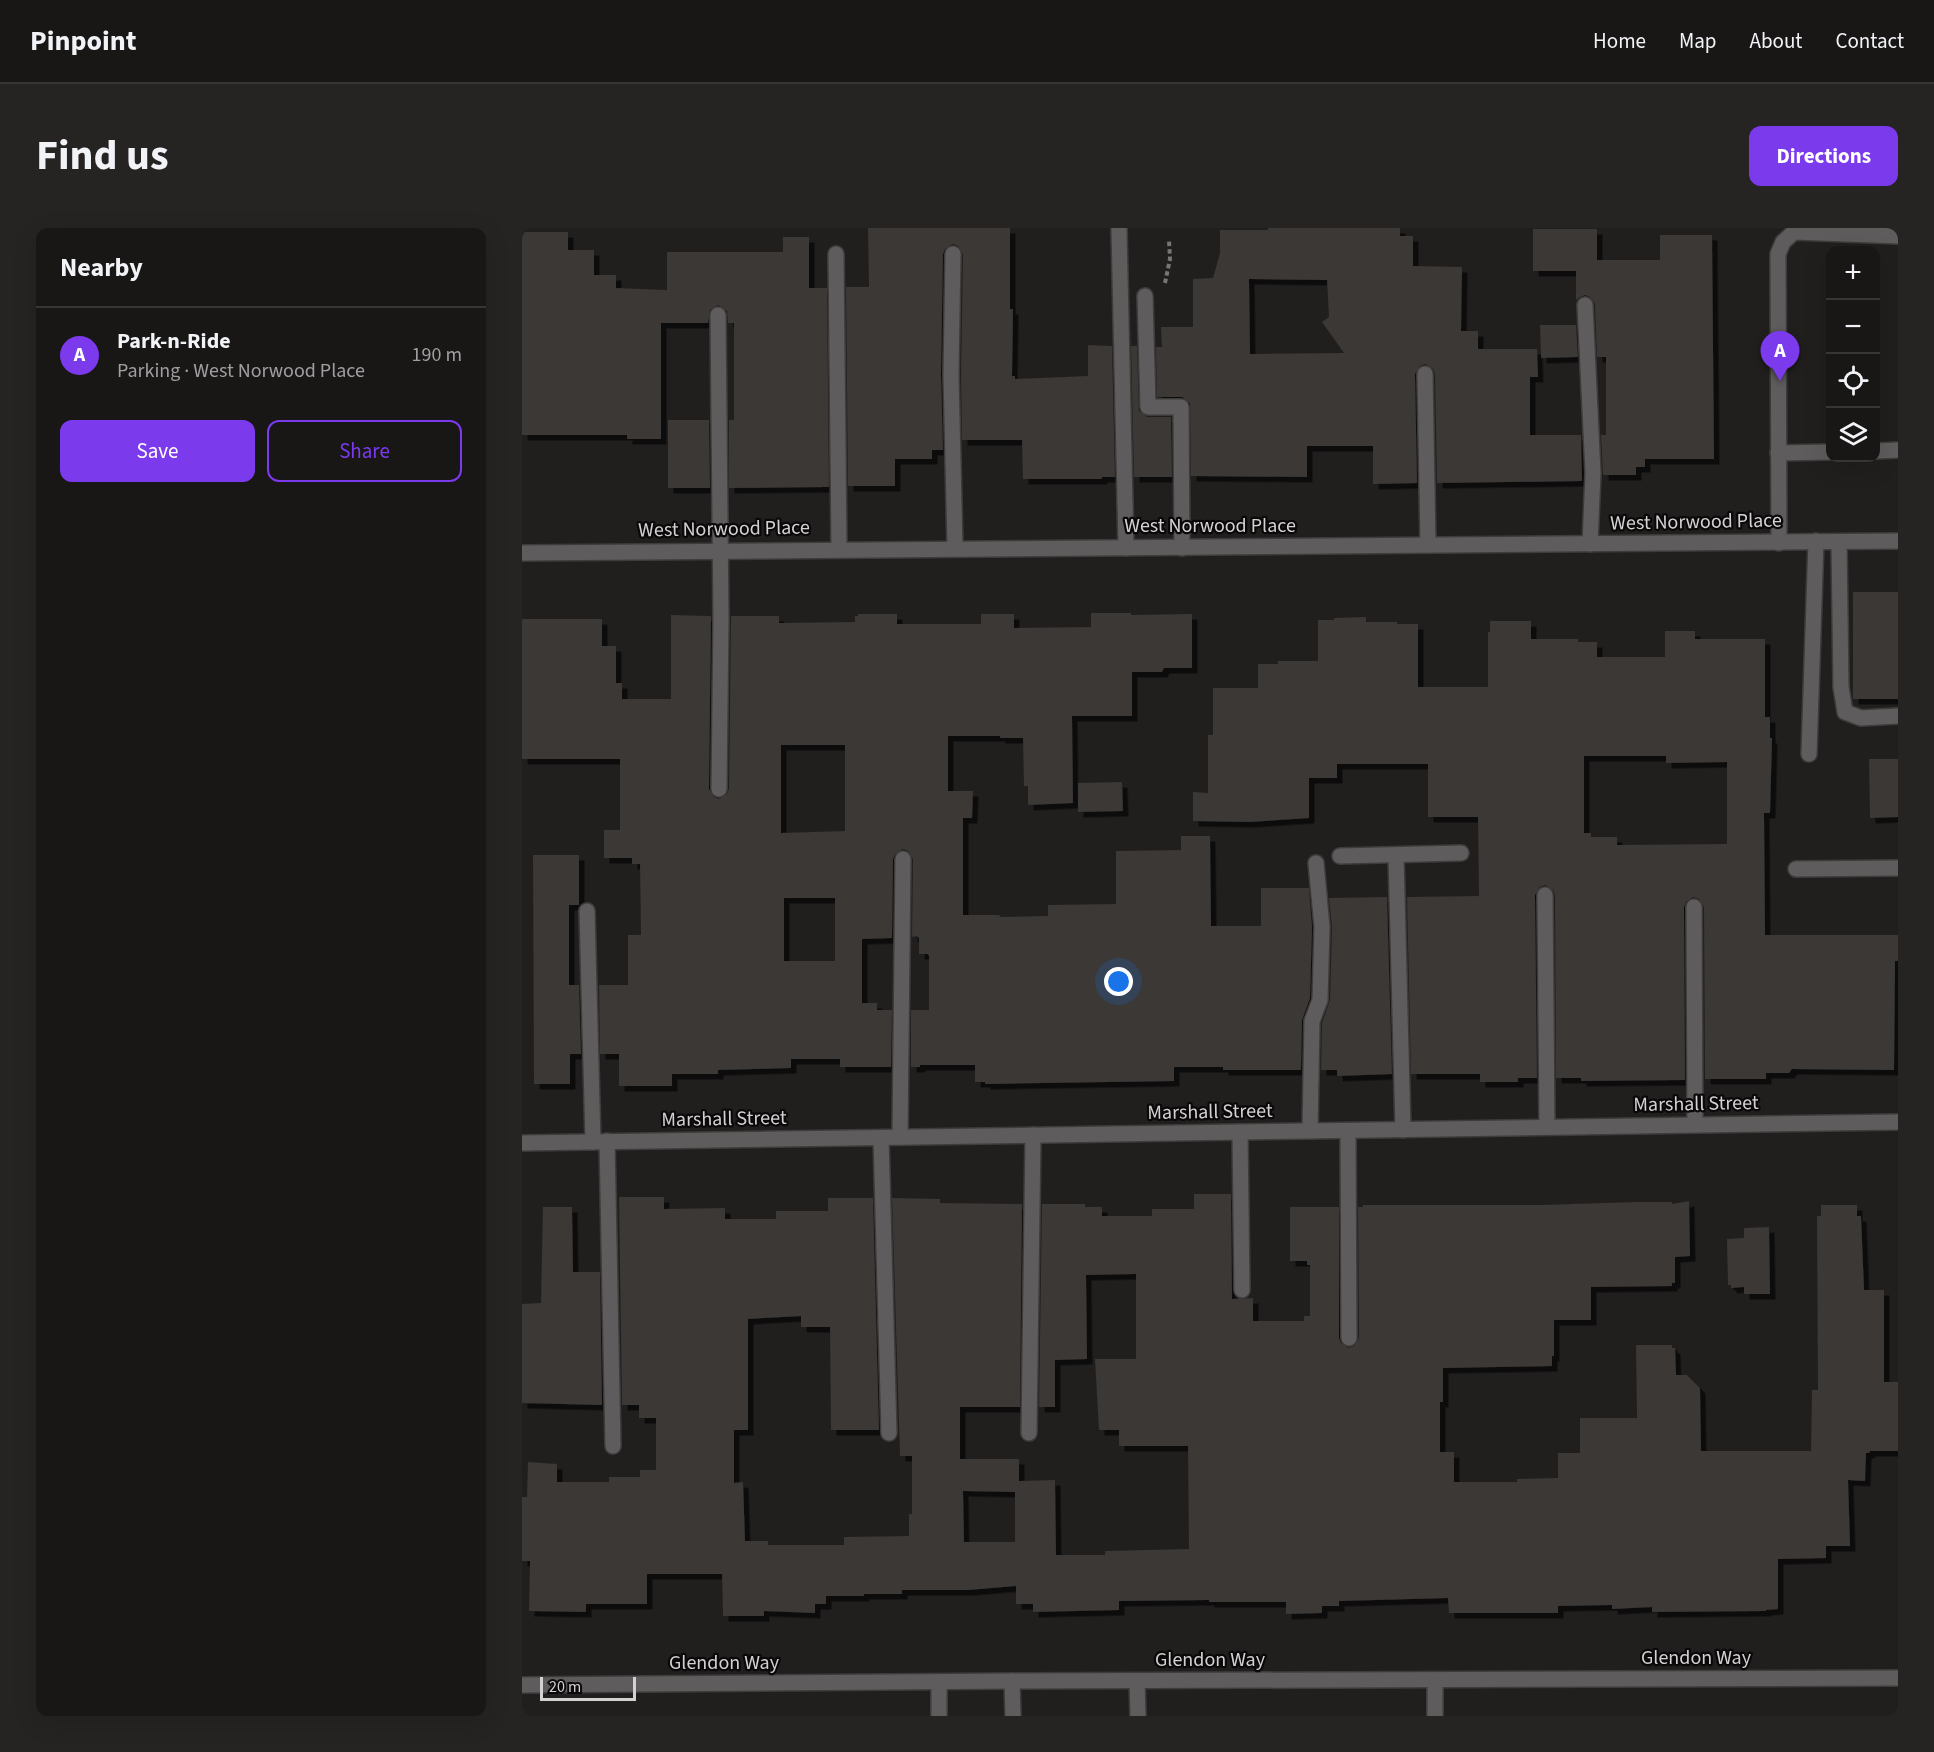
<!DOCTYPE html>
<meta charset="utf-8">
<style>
:root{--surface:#191616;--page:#262323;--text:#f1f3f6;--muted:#9f9fa1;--line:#373535;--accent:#7c3aed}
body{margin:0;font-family:"Source Sans 3",sans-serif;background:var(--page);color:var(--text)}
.controls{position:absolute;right:18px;top:18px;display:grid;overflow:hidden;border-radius:12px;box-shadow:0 6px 24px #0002}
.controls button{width:54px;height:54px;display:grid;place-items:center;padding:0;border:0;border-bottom:2px solid var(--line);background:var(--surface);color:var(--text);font:30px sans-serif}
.scale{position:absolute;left:18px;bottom:15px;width:96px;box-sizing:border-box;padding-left:6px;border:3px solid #d4d1d2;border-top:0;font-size:16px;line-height:21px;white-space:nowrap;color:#d4d1d2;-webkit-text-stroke:4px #0a0809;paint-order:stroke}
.you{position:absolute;left:597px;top:754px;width:21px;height:21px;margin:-15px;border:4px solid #fff;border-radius:50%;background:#1a73e8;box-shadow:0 0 0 9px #1a73e833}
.badge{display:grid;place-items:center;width:39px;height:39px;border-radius:50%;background:var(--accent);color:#fff;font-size:20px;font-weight:700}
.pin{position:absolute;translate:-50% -50px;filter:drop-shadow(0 2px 3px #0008)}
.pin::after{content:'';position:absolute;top:32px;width:21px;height:18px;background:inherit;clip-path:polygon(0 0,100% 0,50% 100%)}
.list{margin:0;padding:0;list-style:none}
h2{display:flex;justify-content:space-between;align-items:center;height:78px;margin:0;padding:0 24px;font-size:26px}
h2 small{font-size:20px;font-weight:400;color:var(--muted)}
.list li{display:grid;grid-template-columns:39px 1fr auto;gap:18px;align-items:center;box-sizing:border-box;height:96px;padding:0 24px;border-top:2px solid var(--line)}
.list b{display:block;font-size:22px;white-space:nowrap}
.list p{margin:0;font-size:20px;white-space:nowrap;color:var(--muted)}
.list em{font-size:20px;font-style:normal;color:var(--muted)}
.actions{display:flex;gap:12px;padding:18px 24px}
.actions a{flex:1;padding:14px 0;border:2px solid var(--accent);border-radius:12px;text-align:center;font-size:21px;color:var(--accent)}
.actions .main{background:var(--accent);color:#fff}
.icon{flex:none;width:33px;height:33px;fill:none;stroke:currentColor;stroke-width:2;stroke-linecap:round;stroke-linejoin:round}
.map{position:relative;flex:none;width:1376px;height:1488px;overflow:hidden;border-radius:12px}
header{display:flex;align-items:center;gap:36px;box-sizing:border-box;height:84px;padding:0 30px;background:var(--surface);border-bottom:2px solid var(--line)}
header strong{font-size:28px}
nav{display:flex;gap:33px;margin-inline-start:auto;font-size:21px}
.intro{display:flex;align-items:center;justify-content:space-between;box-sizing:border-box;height:144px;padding:0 36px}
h1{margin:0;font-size:42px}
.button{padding:15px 27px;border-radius:12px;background:var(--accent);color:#fff;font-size:21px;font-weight:700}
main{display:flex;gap:36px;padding:0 36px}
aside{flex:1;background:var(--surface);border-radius:12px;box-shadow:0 6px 24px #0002}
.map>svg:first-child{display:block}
</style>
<header>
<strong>Pinpoint</strong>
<nav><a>Home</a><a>Map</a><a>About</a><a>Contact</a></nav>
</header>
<div class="intro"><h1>Find us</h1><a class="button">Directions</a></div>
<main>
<aside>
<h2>Nearby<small></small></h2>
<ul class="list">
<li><span class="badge">A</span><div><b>Park-n-Ride</b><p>Parking · West Norwood Place</p></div><em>190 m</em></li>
</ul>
<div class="actions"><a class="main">Save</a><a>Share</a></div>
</aside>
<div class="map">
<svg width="1376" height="1488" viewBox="0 0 1376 1488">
<defs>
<filter id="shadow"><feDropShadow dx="5.5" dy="5.5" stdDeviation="0" flood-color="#0009"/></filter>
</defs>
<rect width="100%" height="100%" fill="#211e1e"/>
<!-- building -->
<g fill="#3b3736" fill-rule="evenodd" filter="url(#shadow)">
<path d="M346 0H488V81H491L490 148H493V151L566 148V117L590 118 593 249H580V251H501L500 212H440L439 146 441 26 436 18 431 16 423 21 421 26 419 146 421 222H410V231H373V258H326L324 59H347Z"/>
<path d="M746 0H878V8H891V38L940 39 939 103H956V121H1015L1016 149H1008V207H1059L1060 253 915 255 913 146 911 141 903 136 898 138 893 146 895 255 851 256V218H785V249L669 248 668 175 660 169H635L634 119H640L639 99H671V51L691 50 698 25V2H746ZM727 51 805 52 807 89 800 94 822 125 728 126Z"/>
<path d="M1011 1H1075V32H1138V7H1190L1192 231H1123V239H1114V247H1081L1079 207H1084V129H1075L1073 76 1068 69 1063 67 1058 69 1054 72V43H1011Z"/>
<path d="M0 4H46V22H72V47H94V60L145 62V24H261V9H287V60H305L307 259 207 260V192H212V95H206L205 83 196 77 188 82 186 95H139V211H105V207H0Z"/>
<path d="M1018 97H1054L1056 129 1019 130Z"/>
<path d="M609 118H615L617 183 625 189H649L650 249H612Z"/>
<path d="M146 192H187L188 260H146Z"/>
<rect x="1331" y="364" width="45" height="107"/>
<path d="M569 385H609V387L670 386V440H642L640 444H610V488H550L551 575 506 577V558H502L501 510H478V508H426V563H451L450 590H441V687H477L479 689 526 688V677L594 676V623L659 622V608H688L689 698H739V660H787L790 699 788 770 780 792 779 842H701V839H652V853L463 856V854H453V837H398V839H389V782H407V728L406 726H397V710L395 708 390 709 391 631 386 623 381 621 373 626 371 631 370 710 340 711V775H355V782H370L369 839H318V831H269V840L196 842V846H150V858H97V826H78L77 757H106V707H119L118 636H110V630H82V602H98V531H0V391H80V418H94V455H100V471H149V387L189 388 187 561 192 569 197 571 205 566 207 561 209 388H257V395L333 394V388H336V386H375V396H459V386H492V400L569 399ZM259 517H323V603L259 605ZM262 670H313V733H262Z"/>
<path d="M844 389V394H875V396H896V459H966V404H968V393H1009V411H1056V414H1075V429H1143V403H1173V411H1243V489H1248V510H1250L1248 585H1242L1243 707H1376V733H1373L1372 842 1270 841 1267 845H1244V851H1183L1182 679 1177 671 1171 669 1164 674 1162 679 1163 852 1059 853V850H1034L1033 667 1031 662 1023 657 1018 659 1013 667 1015 850H996V854H958V846H889L885 669 957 668 956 589H906V536H815V550H787V590L728 594 671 593V564L686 565V507H691V460H736V436H756V433H796V392H812V390ZM1062 528H1144V535L1205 534V616L1095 617V609H1069V605H1062Z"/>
<path d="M1347 531H1376V589L1348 590Z"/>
<path d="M600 554 601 583 556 584V555Z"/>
<path d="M11 627H57V677H47V757H57L59 826H48V856H12Z"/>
<path d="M865 669 870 846 815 848V842H799L800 795 808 772 810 699 807 670Z"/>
<path d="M672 966H709L710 1071 731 1070V1093H782V1088H788V1037H785V1033H768V979H817V1110L819 1115 826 1120 832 1118 837 1110 836 979H841V977H1020L1113 974H1150V976L1167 973 1168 1028 1153 1029V1055H1150V1058L1069 1059V1092H1032V1128H1030V1138L921 1140V1174H918V1224H932V1254H995V1251L1036 1250V1225H1058V1190H1115L1114 1117H1150V1120H1153L1154 1147H1165L1178 1160 1179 1223H1289L1290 1162H1296L1295 988H1299V977H1335V988H1339L1342 1062H1362V1154H1376V1223H1348L1347 1225H1344L1343 1253 1326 1252 1328 1318H1304V1330L1256 1331V1381L1244 1382V1383L1130 1384V1379L1090 1381V1377L1036 1378V1385H927L926 1370 817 1373V1378H800V1385L764 1386V1374H687V1372L597 1373V1382L511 1384V1376H494V1358L446 1362H380V1366H342V1368H304V1376H293V1385L242 1383V1388H201L200 1346H125V1376H64V1384L7 1383 8 1333H0V1269H5L6 1234 35 1236V1254H87V1249H118V1242H134V1190H117V1177H100L97 969H142V981L203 980V991H254V983H306V970H351L357 1202H309L308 1099H279V1088L226 1091V1202H212V1255L221 1254 223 1313H246V1317H322V1309L387 1308V1286H390V1228H378L370 970 418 971V975L500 976 498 1179H438V1231H497V1253L533 1252 534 1327H583V1323L667 1321 666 1218H597V1202H577L573 1131H614V1046L564 1047 565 1131 533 1132V1179H517L520 976H563V979H580V988H630V981H672ZM441 1263 493 1264V1314H442Z"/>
<path d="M21 979H50L51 1044H78L80 1177 0 1175V1076L19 1075Z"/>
<path d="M1247 999 1248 1066H1222V1059L1209 1060V1057H1206L1205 1011 1222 1010V1000Z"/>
</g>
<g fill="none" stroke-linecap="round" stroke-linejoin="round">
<defs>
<g id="service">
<path d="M597 1 604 320"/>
<path d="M314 26 317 320"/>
<path d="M431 26 429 146 433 320"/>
<path d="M623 68 626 179H659L660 320"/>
<path d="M1063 77 1071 245 1068 316"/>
<path d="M196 87 199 392 197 561"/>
<path d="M903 146 906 317"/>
<path d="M1354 223 1376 222"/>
<path d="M1256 225 1308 224"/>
<path d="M1317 314 1319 459 1323 484 1339 490 1376 488"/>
<path d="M1257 315 1256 26 1261 14 1272 4 1376 8"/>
<path d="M1287 526 1294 313"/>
<path d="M874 627 881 902"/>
<path d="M818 628 939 625"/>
<path d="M1274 641 1376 640"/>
<path d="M1023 667 1025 899"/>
<path d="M1172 679 1173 897"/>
<path d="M65 683 71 914"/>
<path d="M788 903 790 793 798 772 800 699 794 635"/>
<path d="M826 903 827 1110"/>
<path d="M718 904 720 1062"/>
<path d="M378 909 381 631"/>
<path d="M359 910 367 1205"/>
<path d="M85 913 91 1218"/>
<path d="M507 1205 511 907"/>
<path d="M913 1452V1488"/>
<path d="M490 1453 491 1488"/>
<path d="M417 1454V1488"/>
</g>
<g id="minor">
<path d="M0 325C459 318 917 320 1376 313"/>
<path d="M0 915 1376 894"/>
<path d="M615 1453 616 1488"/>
<path d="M0 1457 490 1453 1376 1450"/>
</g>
</defs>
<!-- service casing -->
<use href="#service" stroke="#3e3b3b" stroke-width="18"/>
<!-- minor casing -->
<use href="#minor" stroke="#3e3b3b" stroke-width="18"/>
<!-- path -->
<path stroke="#787576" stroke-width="4" stroke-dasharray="4.5 3" stroke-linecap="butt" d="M643 55 648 31 647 12"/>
<!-- service -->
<use href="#service" stroke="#5e5c5d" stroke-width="15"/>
<!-- minor -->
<use href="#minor" stroke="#5e5c5d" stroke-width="15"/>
</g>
<g text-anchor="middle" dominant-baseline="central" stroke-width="4.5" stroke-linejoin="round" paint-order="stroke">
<!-- street labels -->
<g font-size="20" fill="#d4d1d2" stroke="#0a0809">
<text transform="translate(1174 294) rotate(-1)">West Norwood Place</text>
<text x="688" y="298">West Norwood Place</text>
<text transform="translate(202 301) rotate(-1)">West Norwood Place</text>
<text transform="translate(1174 876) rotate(-1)">Marshall Street</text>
<text transform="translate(688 884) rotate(-1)">Marshall Street</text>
<text transform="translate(202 891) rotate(-1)">Marshall Street</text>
<text x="1174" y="1430">Glendon Way</text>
<text x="688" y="1432">Glendon Way</text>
<text x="202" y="1435">Glendon Way</text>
</g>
</g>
</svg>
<div class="controls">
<button>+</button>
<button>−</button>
<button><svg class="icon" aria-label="locate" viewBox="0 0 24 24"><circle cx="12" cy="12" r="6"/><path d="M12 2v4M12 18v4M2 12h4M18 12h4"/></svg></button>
<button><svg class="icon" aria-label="layers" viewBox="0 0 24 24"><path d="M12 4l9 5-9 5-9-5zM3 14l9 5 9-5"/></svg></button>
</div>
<div class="scale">20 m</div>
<div class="you"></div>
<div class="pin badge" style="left:1258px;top:153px">A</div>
</div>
</main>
